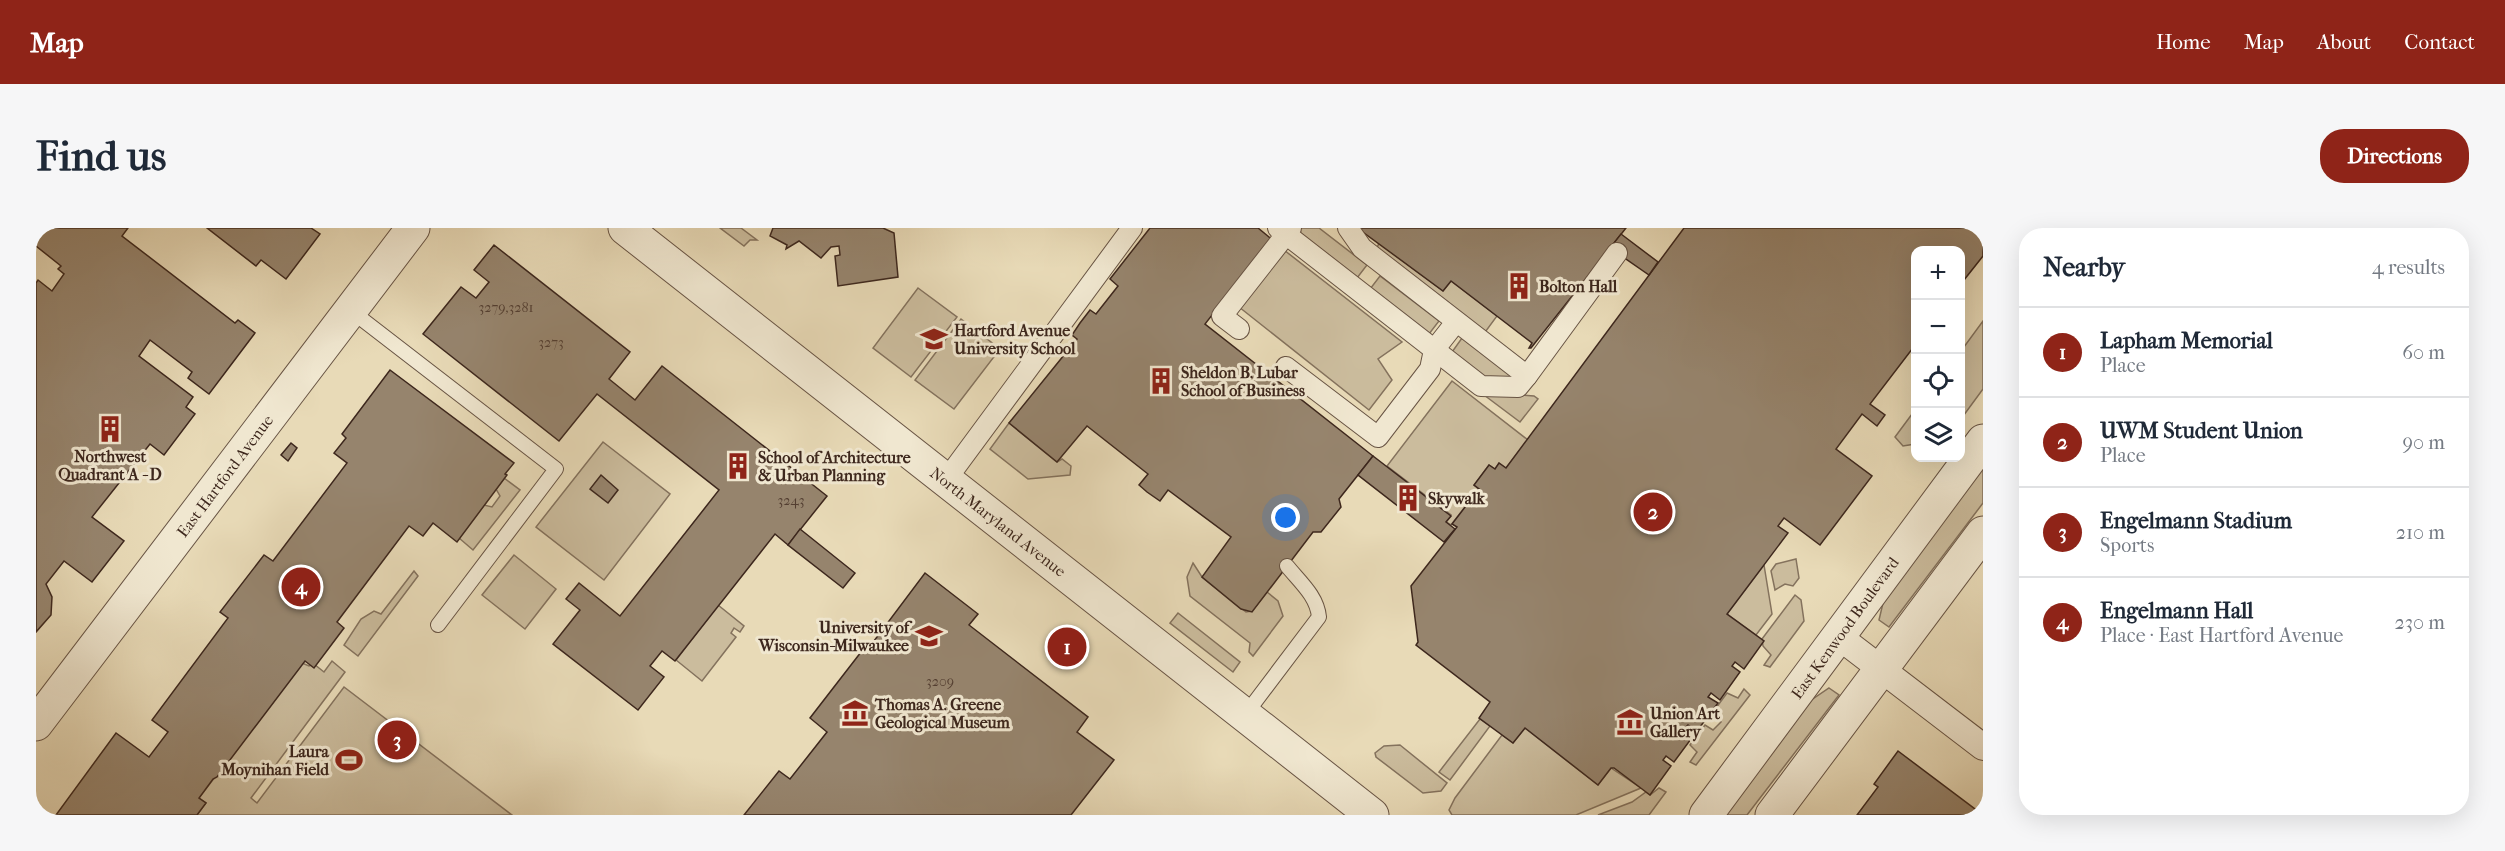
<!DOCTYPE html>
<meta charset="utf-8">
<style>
:root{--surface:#fff;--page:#f6f6f7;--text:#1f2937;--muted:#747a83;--line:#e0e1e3;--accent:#8f2418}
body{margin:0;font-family:"IM FELL French Canon",serif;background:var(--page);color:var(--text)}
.controls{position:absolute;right:18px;top:18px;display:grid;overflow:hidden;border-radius:12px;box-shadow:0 6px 24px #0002}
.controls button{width:54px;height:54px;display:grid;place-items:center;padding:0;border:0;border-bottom:2px solid var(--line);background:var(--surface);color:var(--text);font:30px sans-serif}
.you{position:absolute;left:1250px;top:290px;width:21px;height:21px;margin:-15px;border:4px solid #fff;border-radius:50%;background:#1a73e8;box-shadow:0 0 0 9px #1a73e833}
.badge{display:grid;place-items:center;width:39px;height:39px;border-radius:50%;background:var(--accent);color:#fff;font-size:20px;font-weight:700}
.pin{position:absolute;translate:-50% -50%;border:3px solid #fff;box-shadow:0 2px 6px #0006}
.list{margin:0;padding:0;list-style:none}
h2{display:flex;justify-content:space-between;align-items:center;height:78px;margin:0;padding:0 24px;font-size:26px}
h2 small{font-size:20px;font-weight:400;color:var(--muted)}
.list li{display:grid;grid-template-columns:39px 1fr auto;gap:18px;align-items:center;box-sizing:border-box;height:90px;padding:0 24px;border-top:2px solid var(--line)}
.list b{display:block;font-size:22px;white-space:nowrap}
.list p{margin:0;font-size:20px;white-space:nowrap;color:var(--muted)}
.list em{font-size:20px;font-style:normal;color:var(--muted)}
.icon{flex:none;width:33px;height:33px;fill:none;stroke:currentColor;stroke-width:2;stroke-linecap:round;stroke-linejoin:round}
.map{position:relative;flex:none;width:1947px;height:587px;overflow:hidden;border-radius:24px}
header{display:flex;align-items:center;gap:36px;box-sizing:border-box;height:84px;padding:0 30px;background:var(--accent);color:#fff}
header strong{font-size:28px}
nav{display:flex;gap:33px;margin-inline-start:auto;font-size:21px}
.intro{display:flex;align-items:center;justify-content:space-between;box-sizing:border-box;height:144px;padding:0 36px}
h1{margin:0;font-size:42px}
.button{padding:15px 27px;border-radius:24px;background:var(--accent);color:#fff;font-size:21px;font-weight:700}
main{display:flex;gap:36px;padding:0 36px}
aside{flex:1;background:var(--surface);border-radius:24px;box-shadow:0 6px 24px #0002}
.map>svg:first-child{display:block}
</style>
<header>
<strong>Map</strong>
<nav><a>Home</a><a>Map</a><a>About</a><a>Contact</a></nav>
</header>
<div class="intro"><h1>Find us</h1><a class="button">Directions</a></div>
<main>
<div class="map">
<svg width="1947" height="587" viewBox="0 0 1947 587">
<rect width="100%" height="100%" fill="#e8dab7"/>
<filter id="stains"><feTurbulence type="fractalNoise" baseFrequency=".00333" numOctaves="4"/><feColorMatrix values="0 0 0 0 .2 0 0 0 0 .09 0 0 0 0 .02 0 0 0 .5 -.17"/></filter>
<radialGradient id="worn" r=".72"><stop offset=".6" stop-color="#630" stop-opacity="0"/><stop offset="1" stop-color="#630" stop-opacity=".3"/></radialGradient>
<!-- green -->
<g fill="#cbbc9d" stroke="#84725d" stroke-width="1.5">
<path d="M684 0H705L721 12H714L708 18Z"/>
<path d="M1265 0H1283L1331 37 1321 50 1262 4Z"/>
<path d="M1343 15 1407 63 1415 53 1461 88 1447 107 1341 20Z"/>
<path d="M1248 22 1366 114 1342 131 1356 152 1333 182 1203 79Z"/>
<path d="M1344 48 1403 93 1393 106 1334 61Z"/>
<path d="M882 60 921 89 875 149 837 120Z"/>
<path d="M925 91 964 121 918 181 879 152Z"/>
<path d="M1947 93V161L1925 191V123Z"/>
<path d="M1426 110 1481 152 1450 150 1416 124Z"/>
<path d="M1416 153 1492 212 1470 240 1463 235 1459 241 1453 237 1438 257 1443 261 1415 297 1410 294 1415 287 1351 238Z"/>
<path d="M1451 164 1498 168 1502 171 1484 194 1448 167Z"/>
<path d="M1879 182V216L1867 218 1859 209Z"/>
<path d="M973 195 1021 234 1026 231 1035 238 1034 247 992 251 954 221Z"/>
<path d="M567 214 634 266 568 352 500 299Z"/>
<path d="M1947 240V275L1853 399 1843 392 1847 375Z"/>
<path d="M468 250 484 262 437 322 423 310 448 277 456 279 464 268 460 261Z"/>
<path d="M478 327 520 361 489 401 446 367Z"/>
<path d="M1760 331 1763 350 1757 358 1749 356 1739 362 1735 343 1740 336Z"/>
<path d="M1157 335 1166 349 1210 384 1216 383 1231 364 1242 373 1247 388 1217 428 1213 424 1214 415 1154 368 1151 349Z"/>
<path d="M1728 337 1736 386 1720 407 1691 386Z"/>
<path d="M378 343 382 348 322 428 308 417 325 391 338 383 345 386Z"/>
<path d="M1759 367 1765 372 1768 393 1734 439 1728 437 1735 427 1727 418 1726 411Z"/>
<path d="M682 377 708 398 704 404 698 400 695 405 700 409 666 453 640 432Z"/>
<path d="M1142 385 1204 434 1197 444 1134 395Z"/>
<path d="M296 433 309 444 215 570 221 575 308 459 476 587H161L170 575 163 570 266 435 273 438 278 436 288 444Z"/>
<path d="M1793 460 1803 467 1711 587H1684L1768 477Z"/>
<path d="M1708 461 1714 467 1660 537 1654 534 1661 524 1654 517 1669 497 1677 502 1685 494 1677 484 1691 465 1702 470Z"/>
<path d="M1444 491 1454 498 1414 552 1403 544Z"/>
<path d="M1489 500 1562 557 1575 540 1605 560 1540 587H1416L1413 582 1419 570 1466 507 1477 515Z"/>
<path d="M1364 517 1411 555 1405 563 1387 565 1340 529 1339 525 1348 518Z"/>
<path d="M1623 560 1630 564 1613 587H1562L1596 574 1610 564 1614 567Z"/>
</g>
<!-- building -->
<g fill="#96846d" stroke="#3d271d" stroke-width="1.5">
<path d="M0 0H92L86 8 199 95 202 92 219 105 173 166 152 150 156 144 114 112 103 128 157 169 150 179 159 186 128 227 114 216 56 289 88 313 56 354 28 333 10 356 16 369 15 387 0 404V55L2 52 16 63 28 46 22 41 25 38 0 18Z"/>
<path d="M171 0H275L284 6 250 51 225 32 220 38Z"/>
<path d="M737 0H847L858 5 862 49 802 58 799 28 804 27 803 18 795 19 785 30 763 13 750 21 751 17 734 8Z"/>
<path d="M1114 0H1222L1233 9 1235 11 1169 96 1337 228 1303 271 1305 279 1285 304H1277L1216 384 1205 381 1166 349 1195 309 1132 262 1124 273 1111 264 1103 257 1112 246 1051 198 1021 234 973 195 1041 111 1036 107 1044 95 1054 82 1060 86 1082 58 1074 51Z"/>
<path d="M1325 0H1590L1495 120H1493L1496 115 1415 53 1407 63 1324 2Z"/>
<path d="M1648 0H1947V28L1924 57V22H1880V116L1834 176 1849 187 1841 198 1826 186 1800 221 1836 248 1784 317 1748 290 1742 298 1752 305 1691 386 1728 413 1708 441 1699 434 1696 438 1704 444 1684 472 1675 465 1672 469 1682 475 1661 503 1652 497 1649 500 1658 507 1638 534 1630 528 1627 532 1635 538 1614 567 1578 540H1575L1562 557 1489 500 1477 515 1443 490 1454 474 1380 417 1382 414 1375 358 1421 299 1416 296 1443 261 1438 257 1453 237 1459 241 1463 235 1470 240Z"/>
<path d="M1585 6 1622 34 1613 47 1574 20Z"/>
<path d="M458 17 594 124 573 151 599 172 626 138 791 268 752 317 739 306 639 433 626 423 614 438 628 449 602 482 517 416 544 382 530 371 543 355 584 388 683 262 561 166 523 213 387 106 425 59 440 70 453 54 438 42Z"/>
<path d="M354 142 478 235 469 246 471 247 421 314 397 295 387 308 373 298 301 394 308 400 278 440 269 433 181 549 177 551 163 570 170 575 161 587H20L80 505 113 529 132 504 116 492 192 390 184 384 228 327 237 333 311 235 298 225 310 210 306 206Z"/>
<path d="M255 215 261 220 252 233 245 227Z"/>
<path d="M1337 228 1415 288 1410 294 1419 301 1408 314 1322 247Z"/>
<path d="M565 247 582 262 572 275 554 261Z"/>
<path d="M764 301 819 345 807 360 752 317Z"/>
<path d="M889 345 942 386 933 397 1052 489 1041 504 1078 532 1035 587H708L743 543 754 551 791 504 774 490 832 415 835 417Z"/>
<path d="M1862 523 1947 587H1821L1842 559 1838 556Z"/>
</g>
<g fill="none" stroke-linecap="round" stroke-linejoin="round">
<defs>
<g id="service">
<path d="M314 82 520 241 402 397"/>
<path d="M1209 487 1283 389C1281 368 1264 354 1251 338"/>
</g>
<g id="pedestrian">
<path d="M1242 0 1445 158 1482 159 1491 148"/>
<path d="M1312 0 1326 20 1491 148 1581 25"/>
<path d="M1203 101 1186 88 1255 0"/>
<path d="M1250 139 1342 209 1394 141 1398 122 1420 94"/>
<path d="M910 252 1096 0"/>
</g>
<path id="minor" d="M1802 408 1947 519"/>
<g id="tertiary">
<path d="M589 0 1336 587"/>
<path d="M0 496 377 0"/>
<path d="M1670 587 1947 213"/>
<path d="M1736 587 1947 305"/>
</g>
</defs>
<!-- service casing -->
<use href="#service" stroke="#685444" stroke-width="16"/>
<!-- pedestrian casing -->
<use href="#pedestrian" stroke="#685444" stroke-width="22"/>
<!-- minor casing -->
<use href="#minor" stroke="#685444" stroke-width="28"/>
<!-- tertiary casing -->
<use href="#tertiary" stroke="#685444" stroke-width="35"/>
<!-- service -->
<use href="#service" stroke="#f0e7d0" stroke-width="14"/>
<!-- pedestrian -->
<use href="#pedestrian" stroke="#f0e7d0" stroke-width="20"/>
<!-- minor -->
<use href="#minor" stroke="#f0e7d0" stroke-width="26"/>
<!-- tertiary -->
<use href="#tertiary" stroke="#f0e7d0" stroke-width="33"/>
</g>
<!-- icons -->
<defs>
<symbol id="building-bare" viewBox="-9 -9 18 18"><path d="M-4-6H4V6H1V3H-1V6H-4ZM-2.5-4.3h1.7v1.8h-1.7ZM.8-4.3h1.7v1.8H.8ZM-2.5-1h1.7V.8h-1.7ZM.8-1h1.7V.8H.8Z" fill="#8f2418" stroke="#f0e7d0" stroke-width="2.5" paint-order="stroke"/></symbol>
<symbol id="school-bare" viewBox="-9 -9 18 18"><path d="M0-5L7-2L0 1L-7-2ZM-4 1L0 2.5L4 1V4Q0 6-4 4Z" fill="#8f2418" stroke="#f0e7d0" stroke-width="2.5" paint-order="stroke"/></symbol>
<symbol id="university-bare" viewBox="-9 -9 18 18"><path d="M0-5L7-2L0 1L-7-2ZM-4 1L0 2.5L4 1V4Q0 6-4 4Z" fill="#8f2418" stroke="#f0e7d0" stroke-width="2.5" paint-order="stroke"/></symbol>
<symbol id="museum-bare" viewBox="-9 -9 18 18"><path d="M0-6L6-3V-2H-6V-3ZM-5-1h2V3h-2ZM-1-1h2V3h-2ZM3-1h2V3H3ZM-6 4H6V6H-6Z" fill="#8f2418" stroke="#f0e7d0" stroke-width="2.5" paint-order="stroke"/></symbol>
<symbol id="stadium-bare" viewBox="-9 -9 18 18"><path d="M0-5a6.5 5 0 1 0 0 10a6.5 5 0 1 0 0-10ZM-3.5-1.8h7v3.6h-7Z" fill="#8f2418" stroke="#f0e7d0" stroke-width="2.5" paint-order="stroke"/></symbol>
</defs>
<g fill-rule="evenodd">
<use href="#building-bare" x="1464" y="39" width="38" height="38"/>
<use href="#school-bare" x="879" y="92" width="38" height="38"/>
<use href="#building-bare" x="1106" y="134" width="38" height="38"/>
<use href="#building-bare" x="55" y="182" width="38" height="38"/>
<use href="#building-bare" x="683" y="219" width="38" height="38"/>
<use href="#building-bare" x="1353" y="251" width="38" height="38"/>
<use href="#university-bare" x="874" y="389" width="38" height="38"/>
<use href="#museum-bare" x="800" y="466" width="38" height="38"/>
<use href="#museum-bare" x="1575" y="475" width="38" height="38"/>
<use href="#stadium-bare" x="294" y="513" width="38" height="38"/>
</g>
<g text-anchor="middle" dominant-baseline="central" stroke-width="6" stroke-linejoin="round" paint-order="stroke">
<!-- number labels -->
<g font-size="14" fill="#533e31">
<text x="470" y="79">3279,3281</text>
<text x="515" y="114">3273</text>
<text x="755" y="272">3243</text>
<text x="904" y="453">3209</text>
</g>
<!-- poi labels -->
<g font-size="16" font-weight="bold" fill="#3d271d" stroke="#f0e7d0" text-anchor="start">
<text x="1503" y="58">Bolton Hall</text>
<text x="918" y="102">Hartford Avenue<tspan x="918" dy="18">University School</tspan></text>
<text x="1145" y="144">Sheldon B. Lubar<tspan x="1145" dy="18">School of Business</tspan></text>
<text x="74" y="228" text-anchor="middle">Northwest<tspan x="74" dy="18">Quadrant A - D</tspan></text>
<text x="722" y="229">School of Architecture<tspan x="722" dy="18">&amp; Urban Planning</tspan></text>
<text x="1392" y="270">Skywalk</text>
<text x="873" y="399" text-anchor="end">University of<tspan x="873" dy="18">Wisconsin-Milwaukee</tspan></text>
<text x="839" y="476">Thomas A. Greene<tspan x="839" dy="18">Geological Museum</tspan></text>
<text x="1614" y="485">Union Art<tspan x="1614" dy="18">Gallery</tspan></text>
<text x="293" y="523" text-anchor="end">Laura<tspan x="293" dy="18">Moynihan Field</tspan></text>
</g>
<!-- street labels -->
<g font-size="16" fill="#3d271d" stroke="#f0e7d0">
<text transform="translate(189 248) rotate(-53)">East Hartford Avenue</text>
<text transform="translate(962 294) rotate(38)">North Maryland Avenue</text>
<text transform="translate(1809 400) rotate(-54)">East Kenwood Boulevard</text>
</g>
</g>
<rect width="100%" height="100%" filter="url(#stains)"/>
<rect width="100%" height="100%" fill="url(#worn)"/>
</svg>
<div class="controls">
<button>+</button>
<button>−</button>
<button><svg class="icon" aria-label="locate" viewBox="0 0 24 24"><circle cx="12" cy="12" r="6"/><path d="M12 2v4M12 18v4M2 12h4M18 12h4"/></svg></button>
<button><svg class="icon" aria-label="layers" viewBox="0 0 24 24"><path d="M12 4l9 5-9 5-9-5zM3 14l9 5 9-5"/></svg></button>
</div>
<div class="you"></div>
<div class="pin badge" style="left:1031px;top:419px">1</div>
<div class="pin badge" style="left:1617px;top:284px">2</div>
<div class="pin badge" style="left:361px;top:512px">3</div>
<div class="pin badge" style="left:265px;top:359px">4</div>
</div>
<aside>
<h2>Nearby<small>4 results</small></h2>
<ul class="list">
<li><span class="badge">1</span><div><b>Lapham Memorial</b><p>Place</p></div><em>60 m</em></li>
<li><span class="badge">2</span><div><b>UWM Student Union</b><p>Place</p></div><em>90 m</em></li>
<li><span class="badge">3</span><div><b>Engelmann Stadium</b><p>Sports</p></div><em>210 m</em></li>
<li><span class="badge">4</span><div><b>Engelmann Hall</b><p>Place · East Hartford Avenue</p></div><em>230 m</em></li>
</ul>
</aside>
</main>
